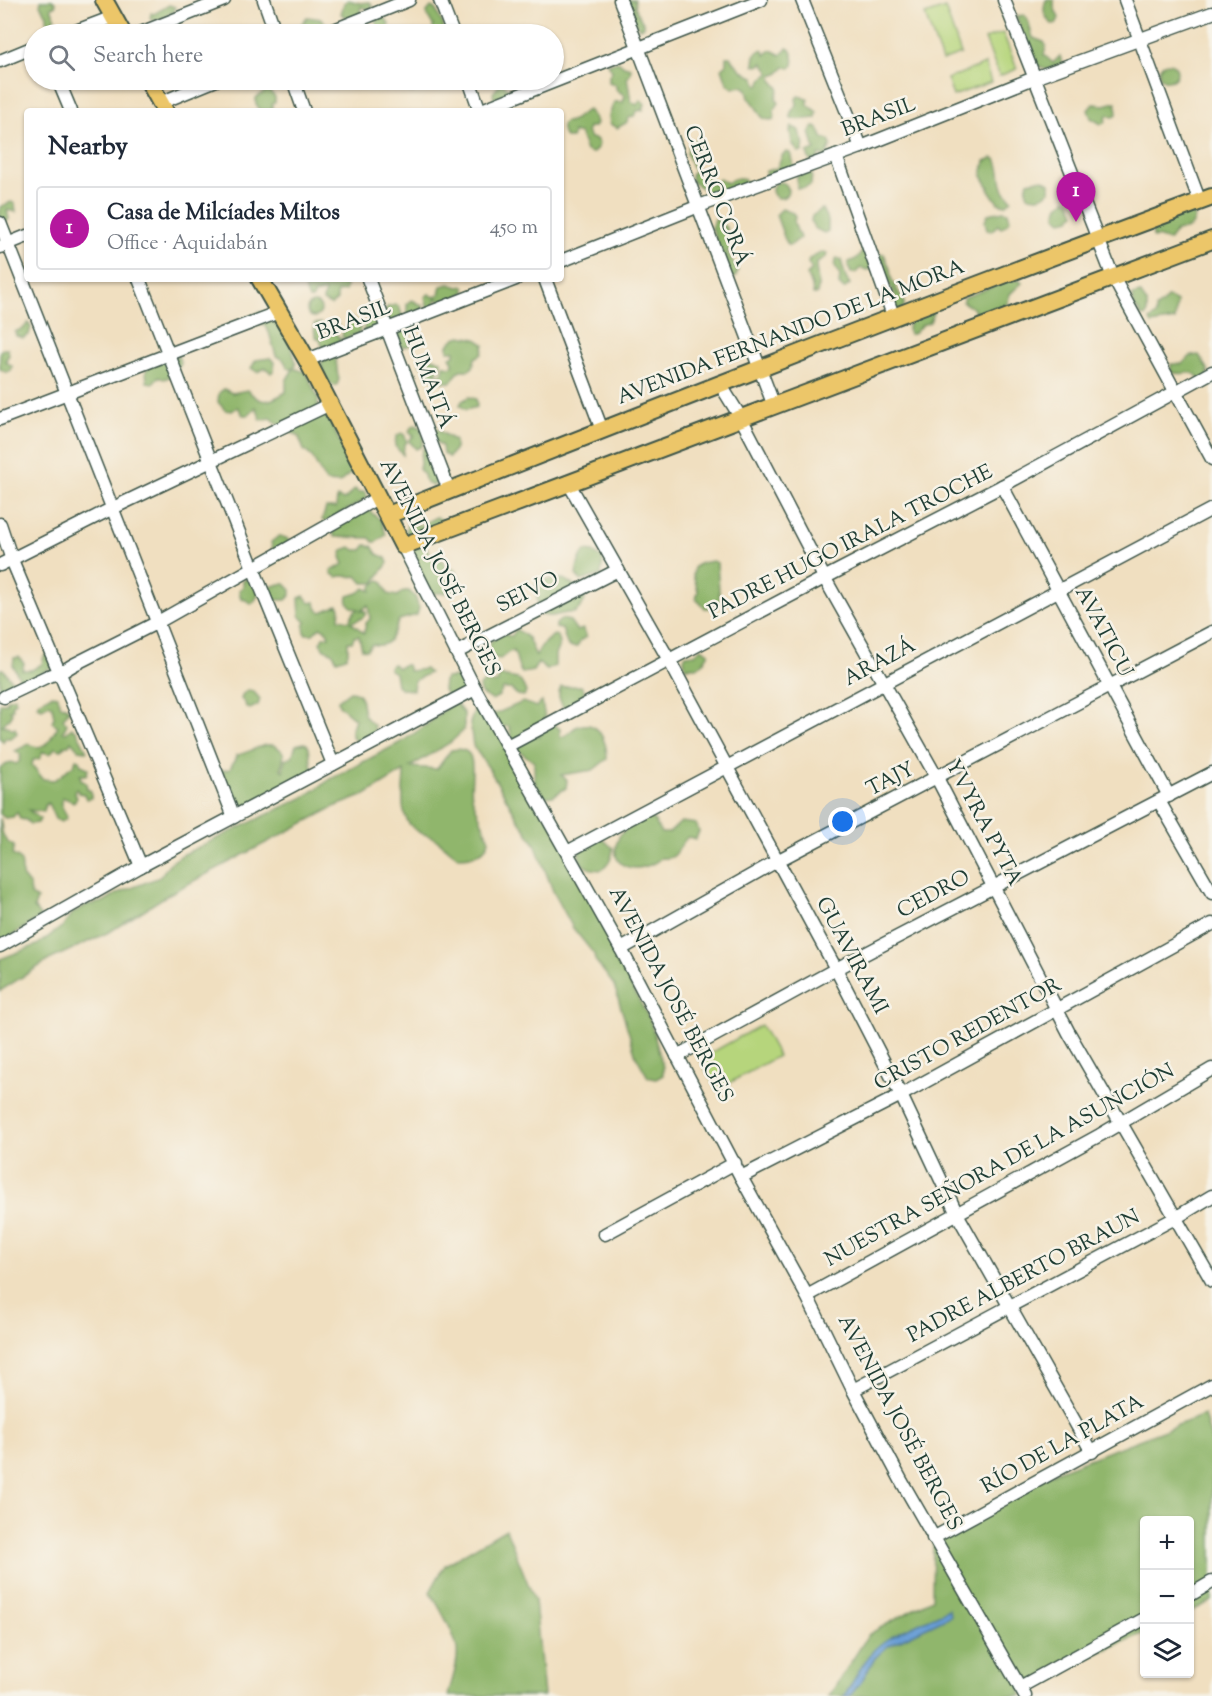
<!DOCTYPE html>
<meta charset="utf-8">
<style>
:root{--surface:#fff;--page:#f2f2f3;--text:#1f2937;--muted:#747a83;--line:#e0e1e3;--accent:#b5179e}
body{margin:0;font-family:"Sorts Mill Goudy",serif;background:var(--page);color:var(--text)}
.controls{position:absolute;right:18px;bottom:18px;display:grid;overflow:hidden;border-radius:6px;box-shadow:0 2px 4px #0004}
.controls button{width:54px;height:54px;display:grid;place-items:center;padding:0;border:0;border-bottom:2px solid var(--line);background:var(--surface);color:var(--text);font:30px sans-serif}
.you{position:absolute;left:843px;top:822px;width:21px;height:21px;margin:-15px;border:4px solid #fff;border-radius:50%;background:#1a73e8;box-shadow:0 0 0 9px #1a73e833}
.badge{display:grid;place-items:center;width:39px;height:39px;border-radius:50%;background:var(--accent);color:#fff;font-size:20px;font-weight:700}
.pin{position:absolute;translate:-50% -50px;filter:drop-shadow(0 2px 3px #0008)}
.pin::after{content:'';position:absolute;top:32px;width:21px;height:18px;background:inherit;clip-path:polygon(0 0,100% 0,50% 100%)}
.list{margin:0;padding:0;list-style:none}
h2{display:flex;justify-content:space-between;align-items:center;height:78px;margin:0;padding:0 24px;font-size:26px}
h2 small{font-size:20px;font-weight:400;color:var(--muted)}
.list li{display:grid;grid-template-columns:39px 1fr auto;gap:18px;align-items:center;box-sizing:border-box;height:84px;margin:0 12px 12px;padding:0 12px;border:2px solid var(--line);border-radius:6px}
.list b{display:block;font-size:22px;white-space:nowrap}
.list p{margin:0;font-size:20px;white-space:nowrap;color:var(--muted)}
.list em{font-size:20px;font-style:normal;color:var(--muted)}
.icon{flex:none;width:33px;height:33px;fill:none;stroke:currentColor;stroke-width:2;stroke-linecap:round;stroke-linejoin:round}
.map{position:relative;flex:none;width:1212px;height:1696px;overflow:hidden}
.search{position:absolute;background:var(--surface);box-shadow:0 2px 4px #0004;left:24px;top:24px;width:540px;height:66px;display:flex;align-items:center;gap:15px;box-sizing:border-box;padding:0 21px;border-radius:33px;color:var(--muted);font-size:22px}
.panel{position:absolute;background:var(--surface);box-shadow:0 2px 4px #0004;left:24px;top:108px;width:540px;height:174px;border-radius:6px}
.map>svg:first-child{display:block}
</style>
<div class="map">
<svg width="1212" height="1696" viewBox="0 0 1212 1696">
<rect width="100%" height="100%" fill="#f7f3e8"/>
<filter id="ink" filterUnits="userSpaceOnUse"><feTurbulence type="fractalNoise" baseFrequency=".0167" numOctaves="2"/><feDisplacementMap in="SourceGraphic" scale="12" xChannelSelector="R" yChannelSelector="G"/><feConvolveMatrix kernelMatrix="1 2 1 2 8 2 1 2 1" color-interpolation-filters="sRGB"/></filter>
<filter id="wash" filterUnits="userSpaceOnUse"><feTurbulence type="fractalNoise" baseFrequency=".008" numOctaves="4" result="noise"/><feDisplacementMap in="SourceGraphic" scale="24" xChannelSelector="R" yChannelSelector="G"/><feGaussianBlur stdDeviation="1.35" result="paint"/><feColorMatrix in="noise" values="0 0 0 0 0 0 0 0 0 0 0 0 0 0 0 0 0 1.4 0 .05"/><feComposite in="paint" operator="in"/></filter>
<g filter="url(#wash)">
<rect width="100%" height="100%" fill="#f0dfc0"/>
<!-- green -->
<g fill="#b6d57c" stroke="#6a8958" stroke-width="1.5">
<path d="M945 8 961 54 942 61 925 15Z"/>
<path d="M1003 33 1017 69 999 76 985 39Z"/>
<path d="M985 64 991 82 953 96 947 79Z"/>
<path d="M761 1025 778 1056 717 1090 700 1059Z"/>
</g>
<!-- forest -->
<g fill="#90b66c" stroke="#587a50" stroke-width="1.5" fill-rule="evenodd">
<path d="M41 0H52L56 3 55 6 51 7 55 19 52 24 47 21V15L40 5Z"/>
<path d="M348 0 360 3 370 2 373 7 369 9 361 7 359 16 348 18 341 14 344 3Z"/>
<path d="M622 0H635C633 8 640 18 644 24V27L639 28 633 19 631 11Z"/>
<path d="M1046 0H1054V7L1059 18 1056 24H1052C1044 16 1042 10 1046 0Z"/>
<path d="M169 5 175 7 174 12 169 13C165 18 157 22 150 19L151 13 154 14Z"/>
<path d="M431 7C439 9 437 18 443 23L444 34H433V25L426 13Z"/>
<path d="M1024 15 1027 18 1033 38 1044 42 1046 46 1044 55 1053 63 1060 56 1062 63 1047 70 1033 63 1032 46 1026 41 1016 16Z"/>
<path d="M307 17 322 19 325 23 324 27 320 28 316 34H294L297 27H299Z"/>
<path d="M381 17 386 19 389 24 388 34H380L376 31 377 19Z"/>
<path d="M787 48 790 49C793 55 796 63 791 68L785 67 778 74 772 76V80L779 88 776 98 779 103 773 111 775 115 774 119C758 124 759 105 749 98L747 89 742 86 733 88 727 83 722 68 726 65V57H730C736 65 744 74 754 77L758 85H760L763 78 770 73 763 63 758 66 754 65 755 54 762 49 764 50 765 55 771 50 781 55Z"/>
<path d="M618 61 624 66 631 68 630 74 627 77 631 101 637 105 641 100 645 104 643 110 637 111 634 116 629 118 626 123 617 128 610 124 609 116 614 102H623L625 96 616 89V85L609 82V76L612 71 608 64Z"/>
<circle cx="1168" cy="72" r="9"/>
<path d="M405 80H425V86L423 88 418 87 413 92 408 91 405 88Z"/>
<path d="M502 82 512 93 494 99 493 93Z"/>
<path d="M268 90 275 97V102L272 104 273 109 261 111 256 104V98Z"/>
<path d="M799 96 808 99V105L817 112 816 118C808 118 799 122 791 118V112L797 105 796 98Z"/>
<path d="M1112 103H1116L1117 115 1113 117 1107 115 1105 123 1101 124 1091 118 1088 110 1093 104 1105 105Z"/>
<path d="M588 110 594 117 596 123 594 127H588L587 132 590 138 596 139 599 144 595 151 592 153 586 151 580 134 573 132 572 138H566C562 135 560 126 564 122 578 122 578 113 588 110Z"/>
<path d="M792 127 799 130C799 140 807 139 802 152H798L792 143 790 131Z"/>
<path d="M814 127 818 128 823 139 829 140 831 145 826 156 819 155 818 159 810 161 807 153 815 150 810 132Z"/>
<path d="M696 139 702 141 701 148 693 152 698 172 710 179 713 184 719 179 728 183C733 177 742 176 748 183L704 200V189L692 182 691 175 694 171 687 154 689 143Z"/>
<path d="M787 152 790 153 794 167 766 178V171L777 168 783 154Z"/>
<path d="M992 158 996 159C1002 171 999 177 1003 188 1004 193 1009 195 1012 200L1005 205 998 203 989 190V187L982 176 985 161Z"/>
<path d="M806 173 812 174 811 185 804 188H797V176Z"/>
<path d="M1043 179 1050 183V191C1039 199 1040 197 1028 196L1026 190 1028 182Z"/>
<circle cx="780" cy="190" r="8"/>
<path d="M1066 199 1070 201 1075 213 1070 219 1062 221 1056 216C1058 206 1059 205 1066 199Z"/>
<path d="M11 202 15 204 16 212 7 210 9 219 5 223 0 217V207Z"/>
<path d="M782 209 793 213 795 216 794 223 800 238 791 245H787L776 215Z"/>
<path d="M822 209 828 221V231L824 233 814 228 811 221 812 216Z"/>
<path d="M1185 209 1193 213 1195 217C1193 229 1186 229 1176 231L1169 241 1157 237 1153 238 1152 226Z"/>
<path d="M1004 211 1008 212 1010 220 1008 223 1001 228 998 225 991 231 987 230 985 221 988 214Z"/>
<path d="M715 219 719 220 722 225 727 228V232L735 238 733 248 727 252 738 270 735 278H729L712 228Z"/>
<path d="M864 250 872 269 868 270 861 268 855 273H851L848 266 849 262 856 259Z"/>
<path d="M823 252 827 253 826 257 816 264C816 275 820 283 817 294H813L812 286 807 275 812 270 808 263 809 259Z"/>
<path d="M880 254H884L890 269 891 278 904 302V306L899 312 894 306 895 294 881 271 876 257Z"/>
<path d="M837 258 841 260 846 278 850 284 844 289 839 284 840 276 834 265Z"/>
<path d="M311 279H338L339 282 346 285 345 291 337 292V300L331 305 323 301 325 291 315 294 312 299H309L304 287 312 282Z"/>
<path d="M1019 280 1022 283 1010 294 1005 311H996V314L976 321 974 309 963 302V298L1007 281Z"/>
<path d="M449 284 459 287 463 286 465 288V292L444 304 437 298 434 308 428 309 425 297 429 294 434 297 439 295 441 286Z"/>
<path d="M1140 293 1147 303V314L1145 317 1141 316 1139 311 1134 307 1133 295Z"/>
<path d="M1168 297 1177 302 1175 320 1152 324 1150 320 1156 315V308L1161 305Z"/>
<path d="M412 300 423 306V312L409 316 407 311V304Z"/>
<circle cx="314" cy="310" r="7"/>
<path d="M396 305 399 306 403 318 393 327 385 313 387 307Z"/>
<path d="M930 311 933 314 930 322 922 325 913 334H909C906 326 911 319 916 313Z"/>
<path d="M259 312 267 313C271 319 275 322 280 327 287 334 296 357 296 366L291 369 288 368 283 359 276 356 269 332 264 325 243 321Z"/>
<path d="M373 317 379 320 381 325 363 333 365 323Z"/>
<path d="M351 318 356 321 360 328 359 333 345 339 342 336 344 329 349 327 348 320Z"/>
<path d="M335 322 338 325 335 330 337 336 342 340 325 348 322 346 320 340 315 336 314 324 321 323V328L325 336 332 330V323Z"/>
<path d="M28 323 31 327 29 335 23 338 16 336 15 332 24 328Z"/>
<path d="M407 328 411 330 409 333 411 345 404 347 400 346 396 334 399 330Z"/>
<path d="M461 336 476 339 484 344 482 354 475 358 473 367 469 370H460L451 382H443L432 379 435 373 439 375 443 372 444 365 449 367 453 366V362L450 357 455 355V351H448V345L455 338Z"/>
<path d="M3 349H8L9 355 5 361 12 366 11 371 7 373 0 369V351Z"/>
<path d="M1199 355 1208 369V380L1202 384C1193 364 1186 378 1171 372V364H1182L1191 356Z"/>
<path d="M178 356 181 364 172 376 164 379 158 377 153 383 147 382 146 370 153 364Z"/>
<path d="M334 356C338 363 336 371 339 379L337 385 334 386 325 380V374L321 365 322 361Z"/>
<path d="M421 357 433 358 441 361 440 369 431 376 427 368 420 364Z"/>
<path d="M270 358 275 362 274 370 271 373 266 368 257 372 251 368 256 360Z"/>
<path d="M293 369H296L306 372 318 398V405L323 414 329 420 343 448 348 451V455L345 458 352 472 339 483 327 482 324 479 312 457 304 450 298 435 292 433 288 427 277 423 271 418 261 420 256 407 248 415H243L238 407 232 411 225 410 218 402 219 393 224 389 232 393 248 390C261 406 270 402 286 392V381Z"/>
<path d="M469 397 476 399 477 407 466 410 460 405 462 401Z"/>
<path d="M415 425 420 427 424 438 422 446 416 449 409 441 414 435 409 432 410 429Z"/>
<path d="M432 426 455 441V449L449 457 443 454 442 446C434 442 433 435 432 426Z"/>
<path d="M401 433 404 434 407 442 404 445 403 455 395 446 396 437Z"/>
<path d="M427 448C432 459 445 476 433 486L426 483 424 475 419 469C421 462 420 455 423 449Z"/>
<path d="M355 489 358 492H365L367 496 365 500 325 522 322 520 326 508H336L337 497 344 500Z"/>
<path d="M365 508 381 520 386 535 376 542H373L370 538 335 537 333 534 337 526Z"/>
<path d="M436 517 442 520 441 524 409 537 406 532 407 524 421 525Z"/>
<path d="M279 536 286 538 291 542 273 552 271 542Z"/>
<path d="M366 545 372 546 377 554 386 558 388 563C383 570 379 575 374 583H363L357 576C351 578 344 574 337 577L332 574 331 571 344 564 341 557 343 550 351 547 355 550H362Z"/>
<path d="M425 545 432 557 443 561 446 567 456 570 460 579 456 590C446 595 437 591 426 595L416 588 407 551Z"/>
<path d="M585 551 593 552 603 559 601 575 581 581 576 575C577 567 579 557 585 551Z"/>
<path d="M713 561 717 563 720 605 713 608H705L696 599 698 591 693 575 694 567 701 563Z"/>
<path d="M246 579 253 583 259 593 254 602 251 604 246 600 241 599 239 590 243 587V581Z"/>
<path d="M564 579C573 586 581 588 585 600L581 607 574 613C561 611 553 620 540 614L535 587 538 580Z"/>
<path d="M379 580 382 581 388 594 397 596 404 591H409L415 597 419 608 417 615 399 620C393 632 391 650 372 644L367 650 362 649 359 636 354 637 352 642H348V653L346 657 337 660 332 652 324 649 320 643 323 637 329 636 327 631 320 627 313 634H305L304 626 306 622 300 616 299 598 304 596 310 603 315 602 316 608 322 612 338 605 340 608 339 619 349 621 354 612 358 609C351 608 346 604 348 596L358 593 365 588 371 591V587ZM368 605 370 619 366 623 364 633 351 622C357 620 366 619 366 611H361Z"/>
<path d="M280 584H285L291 590V595L286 600H270L267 593 269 587Z"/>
<path d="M562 619 570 621 577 631 583 629 586 637 581 640 577 647H570L567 644 562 629 556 628V624Z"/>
<path d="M516 629 528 638 536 656C539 648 546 640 554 635L558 636 560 643 555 655V666L547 670 538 663 533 671 522 673C516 666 518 657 513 651L509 652 500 659 492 657 489 649 491 641 505 633 508 636H512Z"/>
<path d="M701 648 709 653 703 663 697 667H685L684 658 686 655 695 654Z"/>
<path d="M50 653 60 657 63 666 53 670 50 668 26 682 20 679 13 666 14 658 19 657 24 664 22 670H32L42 664 44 656Z"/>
<path d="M393 664 398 668 403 665H407L409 671 425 669 429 673 414 681 413 690 402 689 397 685 395 673 389 669V667Z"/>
<path d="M0 669H3L14 683 12 688 0 693Z"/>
<path d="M500 675C516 682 518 672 526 692L524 696 517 695 511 689H503L499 696 492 700 481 694 479 687 486 681 489 683H497Z"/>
<path d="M459 677 464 679 467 686 466 695 455 702 464 714V730L451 742 410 767 437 769 451 750C483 743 468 780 472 797L489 840C486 854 473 857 459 857 449 852 442 842 432 837 428 835 423 834 419 832 396 820 404 791 404 771L365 795 334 807 169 894 111 931 49 960 0 991V959L37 945 63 926 73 913 87 905 103 902 116 894 160 877 169 864 182 855 304 797 331 779 403 741 429 723 454 701 443 690 444 681 446 678Z"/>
<path d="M577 686H581L584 690 586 703 564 710C561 701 556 697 561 687Z"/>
<path d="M248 690 253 691 260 699 258 705 250 709 246 707 245 703 241 699 242 695Z"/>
<path d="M350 691C364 692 361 703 364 714 366 718 370 722 374 725L375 737 362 743 353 739 351 731 355 719 339 705 338 700Z"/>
<path d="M51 695 58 696 60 705 65 706 69 710 63 719 67 724 63 732 66 733 72 728 76 730 87 751 79 750 71 741 69 745H65L62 750 55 748 50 754 43 752 39 759 33 760 32 765 43 779C46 779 50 780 53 780 59 780 67 768 74 765L76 759 79 760 81 765 88 768 87 775H80L81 780 86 783 87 789 91 791V798L86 799 84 794 79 793 76 789 74 791 77 798 74 802 62 797V807L67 816 66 819 61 822 55 819 48 803 45 805 44 812 29 810 40 819 38 823 30 824 26 820 20 819 17 812 13 817 5 818 0 814V768L11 762 16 764 19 762 21 755 15 751 29 744 39 748 48 743 58 726 52 722 54 717 52 706 49 704 42 708 37 706 38 703Z"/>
<path d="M15 697V702L12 704 13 709 10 710 12 712 10 718 2 725 10 727 12 730 15 728 17 733 11 738H5L3 742 0 738V703H7V699Z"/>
<path d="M477 702 493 715 523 702 536 707 542 702 545 718 535 731 539 737 541 731 553 724 560 729V737C569 736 569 731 576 727 599 717 607 743 607 759L593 770 561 775 567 780 566 788 553 796 545 797C531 780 535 782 534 762L514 747 509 726 501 727 613 940 630 984 650 1020 663 1067V1075L656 1079 648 1077 636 1056 614 985 595 960 594 954 573 928 553 891 535 844 517 817 488 767 473 746 470 723Z"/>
<path d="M304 743 307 744 309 748 313 776 239 814 220 771 230 769 237 755C255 752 271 734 284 754L281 769 283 771 285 759 292 757 296 745Z"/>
<path d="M643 814 654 820 661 833H669L681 822 696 824 699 831 696 839 688 837C677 846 679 861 661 858 641 876 604 870 619 837 620 832 638 820 643 814Z"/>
<path d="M0 818C3 830 0 840 14 846L12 855C23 858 22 866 22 876L30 886 31 895 37 899 34 908 41 917 0 943Z"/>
<path d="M600 837 613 848C612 858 610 863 602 870 587 870 576 865 580 847Z"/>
<path d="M1204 1415 1212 1442V1601L1190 1612V1520H1144V1633L1020 1687 1022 1696H829L869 1634 932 1599 933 1538 1057 1471Z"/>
<path d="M506 1529 535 1601 544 1696H448C451 1682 459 1664 457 1649 454 1631 440 1608 430 1592L445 1565Z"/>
</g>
<!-- water -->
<path fill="#699ed6" stroke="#446e85" stroke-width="1.5" d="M949 1609 950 1616 888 1646 875 1658 861 1682 850 1696H844C853 1683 859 1669 869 1656 883 1635 926 1621 949 1609Z"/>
</g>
<g filter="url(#ink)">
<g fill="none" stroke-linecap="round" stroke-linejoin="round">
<defs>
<g id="minor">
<path d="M264 0 276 34"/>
<path d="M440 0 453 34"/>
<path d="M620 0 774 406"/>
<path d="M802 0 861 147"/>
<path d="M1004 0 1113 277 1212 459"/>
<path d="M1125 0 1200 202"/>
<path d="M68 34 113 17"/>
<path d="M138 34 224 0"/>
<path d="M324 34 409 0"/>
<path d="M0 61 34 47"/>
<path d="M58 80 71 111"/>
<path d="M293 80 304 111"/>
<path d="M469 80 480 111"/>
<path d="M160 103 216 80"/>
<path d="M479 111 761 0"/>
<path d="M836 156 894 318"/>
<path d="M0 223 234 817"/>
<path d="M0 247 27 236"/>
<path d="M561 261 699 206 861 147 1034 78 1212 13"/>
<path d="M139 279 253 568 333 764"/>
<path d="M368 279 449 490"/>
<path d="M545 279 602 430"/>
<path d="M307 360 516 279"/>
<path d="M720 384 741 418 824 577 937 778 1069 1033 1212 1281"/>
<path d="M0 419 279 312"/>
<path d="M568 482 669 660 836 969 901 1095 956 1212 1092 1452"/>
<path d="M1002 486 1169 796"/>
<path d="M0 524 12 560 141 866"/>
<path d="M403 546 475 689 621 949 741 1177 807 1296 853 1390 902 1482 1025 1696"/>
<path d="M0 565 113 508 330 404"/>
<path d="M457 652 618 570"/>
<path d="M4 697 48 676 60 673 73 665 158 622 379 497"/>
<path d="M507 746 824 578 1002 486 1212 372"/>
<path d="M1159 801 1212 893"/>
<path d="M567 852 1212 509"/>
<path d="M0 946 141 866 475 689"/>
<path d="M621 949 777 861 1212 632"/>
<path d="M677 1056 836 969 1212 773"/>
<path d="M741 1177 901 1095 1212 924"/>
<path d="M605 1234 735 1163"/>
<path d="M807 1296 1100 1135 1212 1069"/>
<path d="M853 1390 1177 1217 1212 1196"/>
<path d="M933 1538 1212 1385"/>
<path d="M1190 1595 1212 1582"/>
<path d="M1020 1687 1144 1619"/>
</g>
<g id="major">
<path d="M104 0 123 34"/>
<path d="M148 80 165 111"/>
<path d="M260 279 307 360 403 546 1212 240"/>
<path d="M388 515C661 406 936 299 1212 197"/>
</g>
</defs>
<!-- minor casing -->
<use href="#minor" stroke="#3e5549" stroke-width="15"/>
<!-- major casing -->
<use href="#major" stroke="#3e5549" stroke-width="20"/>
<!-- minor -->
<use href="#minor" stroke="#fff" stroke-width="12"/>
<!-- major -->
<use href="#major" stroke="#ecc669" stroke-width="16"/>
</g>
</g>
<g text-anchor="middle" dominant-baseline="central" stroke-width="5" stroke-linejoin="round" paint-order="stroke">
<!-- street labels -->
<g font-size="21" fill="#1f3d34" stroke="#f7f3e8">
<text transform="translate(879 118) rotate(-21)">BRASIL</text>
<text transform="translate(716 196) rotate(69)">CERRO CORÁ</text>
<text transform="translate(354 321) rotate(-21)">BRASIL</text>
<text transform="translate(791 333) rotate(-21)">AVENIDA FERNANDO DE LA MORA</text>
<text transform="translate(427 378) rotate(69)">HUMAITÁ</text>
<text transform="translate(851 543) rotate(-27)">PADRE HUGO IRALA TROCHE</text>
<text transform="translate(439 568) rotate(63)">AVENIDA JOSÉ BERGES</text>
<text transform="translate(528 593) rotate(-27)">SEIVO</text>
<text transform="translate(1103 632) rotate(62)">AVATICU</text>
<text transform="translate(880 663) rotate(-28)">ARAZÁ</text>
<text transform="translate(891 780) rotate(-27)">TAJY</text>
<text transform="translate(983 823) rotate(62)">YVYRA PYTA</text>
<text transform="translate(934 895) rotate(-28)">CEDRO</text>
<text transform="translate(851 956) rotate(62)">GUAVIRAMI</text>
<text transform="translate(670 995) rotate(62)">AVENIDA JOSÉ BERGES</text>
<text transform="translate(968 1035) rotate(-29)">CRISTO REDENTOR</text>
<text transform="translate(1000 1166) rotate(-29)">NUESTRA SEÑORA DE LA ASUNCIÓN</text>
<text transform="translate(1024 1277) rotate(-28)">PADRE ALBERTO BRAUN</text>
<text transform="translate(899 1423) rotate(62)">AVENIDA JOSÉ BERGES</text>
<text transform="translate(1063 1445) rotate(-29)">RÍO DE LA PLATA</text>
</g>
</g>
</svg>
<div class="controls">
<button>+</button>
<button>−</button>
<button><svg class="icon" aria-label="layers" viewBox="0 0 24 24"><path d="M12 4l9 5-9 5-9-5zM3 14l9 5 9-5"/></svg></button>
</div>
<div class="you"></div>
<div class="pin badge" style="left:1076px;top:222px">1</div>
<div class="search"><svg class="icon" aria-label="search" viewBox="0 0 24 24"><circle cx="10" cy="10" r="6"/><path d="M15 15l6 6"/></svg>Search here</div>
<section class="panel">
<h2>Nearby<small></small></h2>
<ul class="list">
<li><span class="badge">1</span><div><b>Casa de Milcíades Miltos</b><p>Office · Aquidabán</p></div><em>450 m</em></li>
</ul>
</section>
</div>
